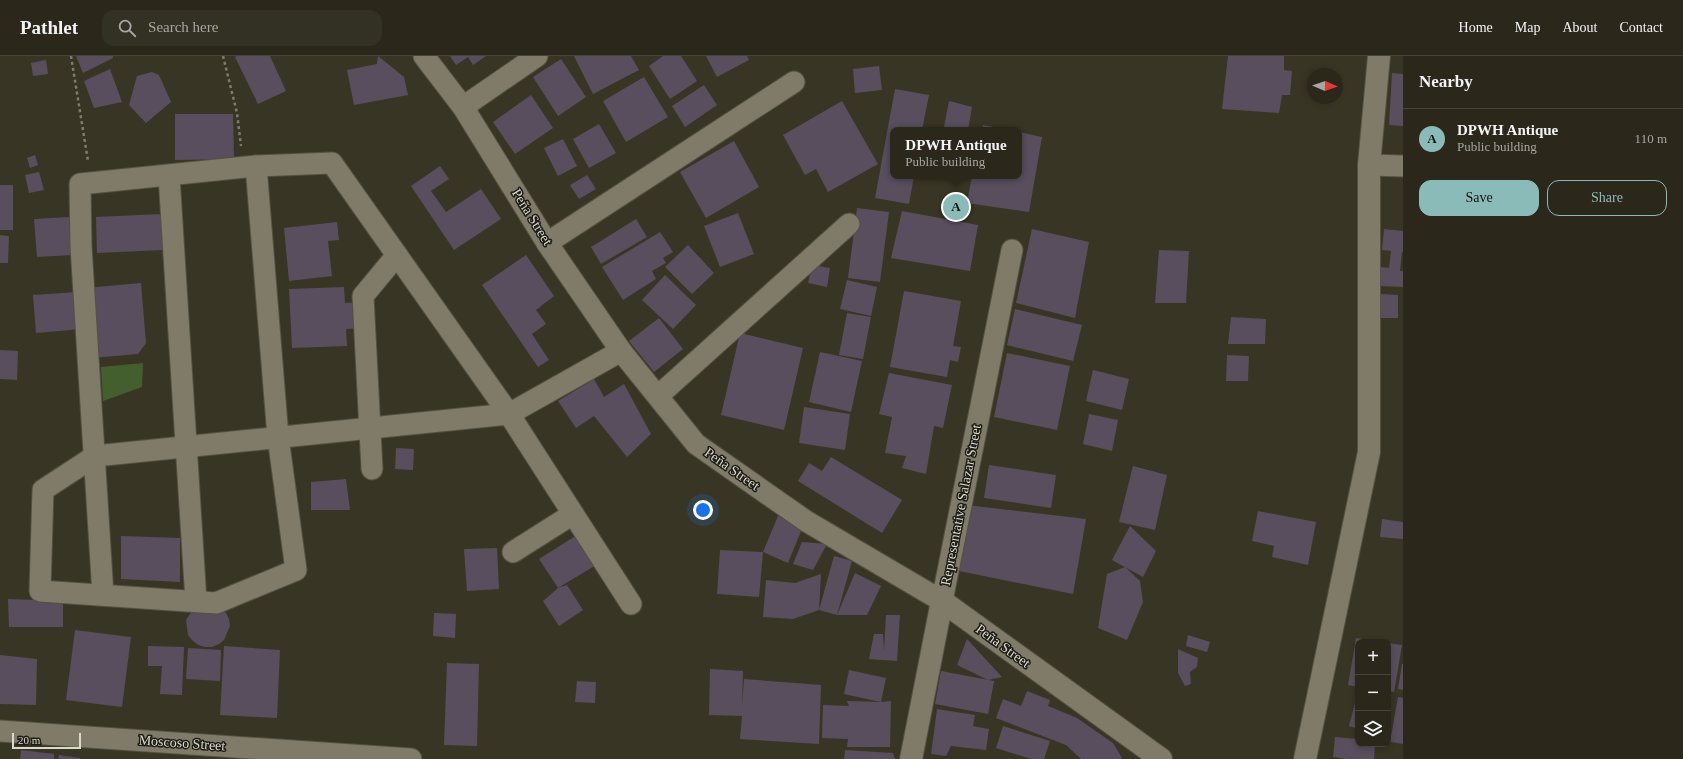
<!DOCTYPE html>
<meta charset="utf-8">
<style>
:root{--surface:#2b281b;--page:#333024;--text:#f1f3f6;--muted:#a6a6a3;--line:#47443a;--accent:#8bbbb9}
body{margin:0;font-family:Georgia,serif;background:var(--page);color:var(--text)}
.controls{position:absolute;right:12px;bottom:12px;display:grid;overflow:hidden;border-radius:8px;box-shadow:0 2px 6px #0003}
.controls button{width:36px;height:36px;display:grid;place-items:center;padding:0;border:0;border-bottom:1px solid var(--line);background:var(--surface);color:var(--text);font:20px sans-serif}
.compass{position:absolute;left:1307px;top:12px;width:36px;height:36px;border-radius:50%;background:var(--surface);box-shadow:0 2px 6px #0003;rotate:92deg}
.scale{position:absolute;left:12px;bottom:10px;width:69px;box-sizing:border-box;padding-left:4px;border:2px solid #dbd8ce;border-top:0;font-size:11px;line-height:14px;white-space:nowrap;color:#dbd8ce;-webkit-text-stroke:3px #1e1c15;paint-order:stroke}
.you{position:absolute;left:703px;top:454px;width:14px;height:14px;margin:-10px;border:3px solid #fff;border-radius:50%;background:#1a73e8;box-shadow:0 0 0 6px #1a73e833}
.badge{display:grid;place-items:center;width:26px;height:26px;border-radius:50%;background:var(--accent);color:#111;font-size:13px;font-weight:700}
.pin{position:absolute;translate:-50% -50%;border:2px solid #fff;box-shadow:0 1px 4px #0006}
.popup{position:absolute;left:890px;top:71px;width:132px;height:52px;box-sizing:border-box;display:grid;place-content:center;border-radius:8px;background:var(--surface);filter:drop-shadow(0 1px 3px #0005);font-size:13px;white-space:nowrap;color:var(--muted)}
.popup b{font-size:15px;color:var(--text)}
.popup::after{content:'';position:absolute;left:50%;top:100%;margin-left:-8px;border:8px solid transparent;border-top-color:var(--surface)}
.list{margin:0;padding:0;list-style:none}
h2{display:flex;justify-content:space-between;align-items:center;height:52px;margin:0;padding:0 16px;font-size:17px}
h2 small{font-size:13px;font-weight:400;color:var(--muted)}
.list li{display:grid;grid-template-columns:26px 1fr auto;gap:12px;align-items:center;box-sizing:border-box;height:60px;padding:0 16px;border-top:1px solid var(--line)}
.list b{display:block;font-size:15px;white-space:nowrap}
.list p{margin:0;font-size:13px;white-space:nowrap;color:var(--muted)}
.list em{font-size:13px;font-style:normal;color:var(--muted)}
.actions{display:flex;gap:8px;padding:12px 16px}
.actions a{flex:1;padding:9px 0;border:1px solid var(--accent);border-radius:12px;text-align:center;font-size:14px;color:var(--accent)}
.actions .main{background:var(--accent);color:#111}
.icon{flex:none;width:22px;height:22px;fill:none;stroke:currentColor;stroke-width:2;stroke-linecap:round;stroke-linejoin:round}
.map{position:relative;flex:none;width:1403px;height:703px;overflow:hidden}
header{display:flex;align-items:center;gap:24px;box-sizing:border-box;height:56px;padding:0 20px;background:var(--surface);border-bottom:1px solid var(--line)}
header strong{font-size:19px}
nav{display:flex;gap:22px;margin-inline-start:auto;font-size:14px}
.search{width:280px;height:36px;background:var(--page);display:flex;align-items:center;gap:10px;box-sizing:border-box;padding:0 14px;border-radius:12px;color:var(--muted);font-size:15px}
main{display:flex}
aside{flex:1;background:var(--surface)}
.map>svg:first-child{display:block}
</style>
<header>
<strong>Pathlet</strong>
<div class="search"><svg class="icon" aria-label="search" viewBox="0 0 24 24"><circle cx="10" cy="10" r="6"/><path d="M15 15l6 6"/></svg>Search here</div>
<nav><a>Home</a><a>Map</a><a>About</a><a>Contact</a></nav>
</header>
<main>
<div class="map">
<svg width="1403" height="703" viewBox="0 0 1403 703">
<rect width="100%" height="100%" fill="#393524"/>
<!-- green -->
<path fill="#435f2e" d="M143 307 142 331 103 345 101 311Z"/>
<!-- building -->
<g fill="#584e5e">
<path d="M76 0H113V2L83 17Z"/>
<path d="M237 0H270L286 35 258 48 235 1Z"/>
<path d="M378 0 404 21 408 39 354 49 347 14 377 8Z"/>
<path d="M450 0H486L473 9 468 1 456 9Z"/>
<path d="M574 0H631L639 14 593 38Z"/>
<path d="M663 0H681L697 25 670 43 649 10Z"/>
<path d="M706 0H747L749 4 717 21Z"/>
<path d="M1228 0H1284V14L1292 15 1290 39H1282L1279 57 1222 53Z"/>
<path d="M561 3 586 41 558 60 533 21Z"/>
<path d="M46 4 48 18 33 20 31 7Z"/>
<path d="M879 10 882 34 855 37 853 13Z"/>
<path d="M110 13 122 46 94 52 84 25Z"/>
<path d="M152 16 159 19 171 46 146 67 129 49 137 20Z"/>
<path d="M1392 17 1403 18V70L1389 69Z"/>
<path d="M644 21 668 61 626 86 603 45Z"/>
<path d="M704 29 717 49 685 71 672 50Z"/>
<path d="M895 33 929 39 922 74H893V120H914L909 148 875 142Z"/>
<path d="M531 39 553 72 515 98 493 66Z"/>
<path d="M842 45 878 108 828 136 816 113 805 119 783 79Z"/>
<path d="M949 45 972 51 968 74H958L944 71Z"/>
<path d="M175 58H233L234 103 175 104Z"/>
<path d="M599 68 616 97 589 112 573 83Z"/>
<path d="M983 69 1003 73V74H982Z"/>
<path d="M1019 76 1042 81 1029 156 967 147 972 120H1019Z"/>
<path d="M563 83 577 110 558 120 544 92Z"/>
<path d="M734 85 759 131 706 162 680 116Z"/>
<path d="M35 99 38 109 30 112 27 102Z"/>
<path d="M440 110 449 123 431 135 446 156 481 133 501 163 454 194 411 130Z"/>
<path d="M39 116 44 134 29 137 25 119Z"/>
<path d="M587 119 596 133 579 143 570 129Z"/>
<rect x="0" y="129" width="13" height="45"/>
<path d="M857 152 889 156 880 226 848 222Z"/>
<path d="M902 155 978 169 970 215 891 202Z"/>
<path d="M738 157 754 198 720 211 704 170Z"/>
<path d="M161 158 163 194 97 197 96 161Z"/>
<path d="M69 161 72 199 37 201 34 163Z"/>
<path d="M636 163 647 181 601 208 591 191Z"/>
<path d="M337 166 339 184 328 185 332 220 289 225 284 172Z"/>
<path d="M1032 173 1089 186 1075 262 1016 247Z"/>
<path d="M1384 173 1403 175V196H1402L1400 215H1403V231L1379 230 1381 211 1389 212 1391 195 1382 194Z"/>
<path d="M660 176 673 196 663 202 666 207 652 215 656 223 623 244 602 211Z"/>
<path d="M0 179 9 180 8 207H0Z"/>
<path d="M688 189 714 217 692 238 665 211Z"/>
<path d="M1159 194 1189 195 1186 247H1155Z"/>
<path d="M526 199 554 240 536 254 546 268 532 278 549 304 538 311 482 229Z"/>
<path d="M812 209 830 212 827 231 808 227Z"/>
<path d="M665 219 696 249 673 273 642 244Z"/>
<path d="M847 224 877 231 871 260 840 253Z"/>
<path d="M141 227 146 287 138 298 92 302 86 232Z"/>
<path d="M344 231 345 247 363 246 364 272 346 273 347 290 292 292 289 233Z"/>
<path d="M904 235 961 245 953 290 961 291 958 306 950 304 947 321 890 311Z"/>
<path d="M78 236 81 273 36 277 33 239Z"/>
<path d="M1381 238 1398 239V262H1380Z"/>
<path d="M1015 253 1082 269 1073 305 1007 289Z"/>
<path d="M847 257 871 261 863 303 839 299Z"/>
<path d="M1231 261 1266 263 1265 288H1228Z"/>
<path d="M659 262 683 293 654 316 629 285Z"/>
<path d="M740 277 803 292 784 374 721 359Z"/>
<path d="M0 294 18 295 17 324 0 323Z"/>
<path d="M820 296 862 305 851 356 809 346Z"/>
<path d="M1007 297 1070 310 1057 374 994 361Z"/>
<path d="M1227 299 1249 300 1248 325H1226Z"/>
<path d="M1093 314 1129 323 1122 354 1086 345Z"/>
<path d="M889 317 952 329 943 372 934 370 926 418 902 412 906 400 885 397 892 361 879 358Z"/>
<path d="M594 323 604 341 624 328 651 378 627 401 594 360 576 372 558 345Z"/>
<path d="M804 351 850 358 845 394 799 387Z"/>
<path d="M1089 358 1118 364 1112 395 1083 388Z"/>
<path d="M396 392 414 393 413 414 395 413Z"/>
<path d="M831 401 902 444 882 477 798 425 809 407 822 415Z"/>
<path d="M989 409 1056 419 1051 452 984 442Z"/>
<path d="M1133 410 1167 419 1155 474 1119 466Z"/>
<path d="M346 423 350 454H311V426Z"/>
<path d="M966 449 1086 463 1073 538 954 514Z"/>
<path d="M1258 455 1316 466 1308 509 1272 501 1274 490 1252 485Z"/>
<path d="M778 460 803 470 788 507 763 496Z"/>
<path d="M1382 463 1403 466V483L1380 481Z"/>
<path d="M1130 470 1156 495 1143 521 1112 504Z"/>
<path d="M577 479 596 509 558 532 539 503Z"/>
<path d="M121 480 180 482V526L121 523Z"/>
<path d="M802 486 827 488 813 514 793 508Z"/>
<path d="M497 492 499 533 467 535 464 493Z"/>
<path d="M720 494 763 496 759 541 717 538Z"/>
<path d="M834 500 852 505 837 559 855 517 881 530 867 559H837L819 554Z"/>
<path d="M1125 511 1140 525 1143 546 1127 584 1098 572 1107 518Z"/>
<path d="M821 518 819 554 793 563 763 561 766 524 795 527Z"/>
<path d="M567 529 583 554 559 570 543 545 558 532Z"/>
<path d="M8 543 63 545V571H9Z"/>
<path d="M194 552H221L226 557 229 563 230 570 224 584 219 588 212 591H205L198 589 192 584 188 579 186 564Z"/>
<path d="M434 557 456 558 455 582 433 580Z"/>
<path d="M886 559H900L897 605 869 603 874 578H883L884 595Z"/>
<path d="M75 574 131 581 122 651 66 644Z"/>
<path d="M1188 579 1210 586 1207 596 1186 590Z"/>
<path d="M1356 582 1378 585 1358 586V631L1348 629Z"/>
<path d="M967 583 1002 621 988 624 957 609Z"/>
<path d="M1388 587 1402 589 1394 636 1388 635Z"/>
<path d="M148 590 184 591 182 639 160 638 162 610H148Z"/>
<path d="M224 590 280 594 277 662 220 659Z"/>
<path d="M188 592 221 594 220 625 186 623Z"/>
<path d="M1178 593 1198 602 1197 611 1190 616 1191 628 1185 630 1178 617Z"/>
<path d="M0 599 37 603 36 649 0 648Z"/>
<path d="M447 607 479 608 477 690 444 689Z"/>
<path d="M1402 608H1403V634L1398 633Z"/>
<path d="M710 613 743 615 742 650 744 623 821 629 819 688 740 683 742 660 709 659Z"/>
<path d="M849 614 886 622 881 646 844 638Z"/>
<path d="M941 615 994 625 988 658 935 648Z"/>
<path d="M577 625 596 626 595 647 575 646Z"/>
<path d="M1027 635 1050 644 1048 650 1077 662 1113 687 1122 702 1120 703H1081L1066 689 996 662 1003 643 1021 650Z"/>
<path d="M1357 639H1358V673L1349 670Z"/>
<path d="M1398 641 1403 642V688L1390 686Z"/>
<path d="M847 645 882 646 891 645 890 691H847L848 683 822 682 823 649 849 650Z"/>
<path d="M937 653 975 659 973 670 989 673 986 694 951 690 946 700 931 698Z"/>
<path d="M1003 670 1050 685 1044 703H1031L996 692Z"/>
<path d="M1335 681 1358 683V688H1375L1374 703H1347L1333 701Z"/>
<path d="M21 694 54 698V703H20Z"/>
<path d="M845 694 893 697 895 703H844Z"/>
<path d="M59 699 80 702V703H58Z"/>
</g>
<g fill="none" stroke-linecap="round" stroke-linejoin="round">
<defs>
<g id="minor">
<path d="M424 0 463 51 547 187 621 295 696 388 806 465 942 545 1012 194"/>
<path d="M463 51 537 0"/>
<path d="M1369 109 1403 110"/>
<path d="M256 110 278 381 296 514 216 547 40 535 43 434 95 400 509 358 621 295"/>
<path d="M169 120 196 545"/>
<path d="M547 187 794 26"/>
<path d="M658 340 849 168"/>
<path d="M372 413 363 240 397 199"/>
<path d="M513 496 573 458"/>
<path d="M103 539 81 190 80 128 256 110 332 107 509 358 631 548"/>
<path d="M0 675 411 703"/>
</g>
<g id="tertiary">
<path d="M911 703 942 545 1161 703"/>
<path d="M1305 703 1369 396V109L1379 0"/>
</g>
</defs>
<!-- minor casing -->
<use href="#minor" stroke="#545142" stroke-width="23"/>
<!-- tertiary casing -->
<use href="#tertiary" stroke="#545142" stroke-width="24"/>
<!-- path -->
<g stroke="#7f7c6e" stroke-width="2.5" stroke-dasharray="3 3" stroke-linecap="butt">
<path d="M71 0 88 105"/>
<path d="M223 0 237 57 241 90"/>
</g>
<!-- minor -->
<use href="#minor" stroke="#7f7b68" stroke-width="21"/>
<!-- tertiary -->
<use href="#tertiary" stroke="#7f7b68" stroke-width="22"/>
</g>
<g text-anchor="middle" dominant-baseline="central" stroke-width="3" stroke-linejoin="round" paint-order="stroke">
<!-- street labels -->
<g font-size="14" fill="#dbd8ce" stroke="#1e1c15">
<text transform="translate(532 161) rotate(58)">Peña Street</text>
<text transform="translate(732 413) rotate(35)">Peña Street</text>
<text transform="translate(961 449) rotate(-79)">Representative Salazar Street</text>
<text transform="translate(1003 590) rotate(36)">Peña Street</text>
<text transform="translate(182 687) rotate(4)">Moscoso Street</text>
</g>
</g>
</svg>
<div class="controls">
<button>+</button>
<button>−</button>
<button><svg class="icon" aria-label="layers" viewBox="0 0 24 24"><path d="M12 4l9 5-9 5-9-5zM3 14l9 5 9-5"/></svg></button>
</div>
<svg class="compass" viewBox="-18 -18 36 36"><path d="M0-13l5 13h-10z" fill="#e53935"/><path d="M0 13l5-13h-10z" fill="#a6a6a3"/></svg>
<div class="scale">20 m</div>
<div class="you"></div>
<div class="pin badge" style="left:956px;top:151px">A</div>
<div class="popup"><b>DPWH Antique</b>Public building</div>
</div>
<aside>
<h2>Nearby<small></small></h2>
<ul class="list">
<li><span class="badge">A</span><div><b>DPWH Antique</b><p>Public building</p></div><em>110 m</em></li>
</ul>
<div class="actions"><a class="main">Save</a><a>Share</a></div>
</aside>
</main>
